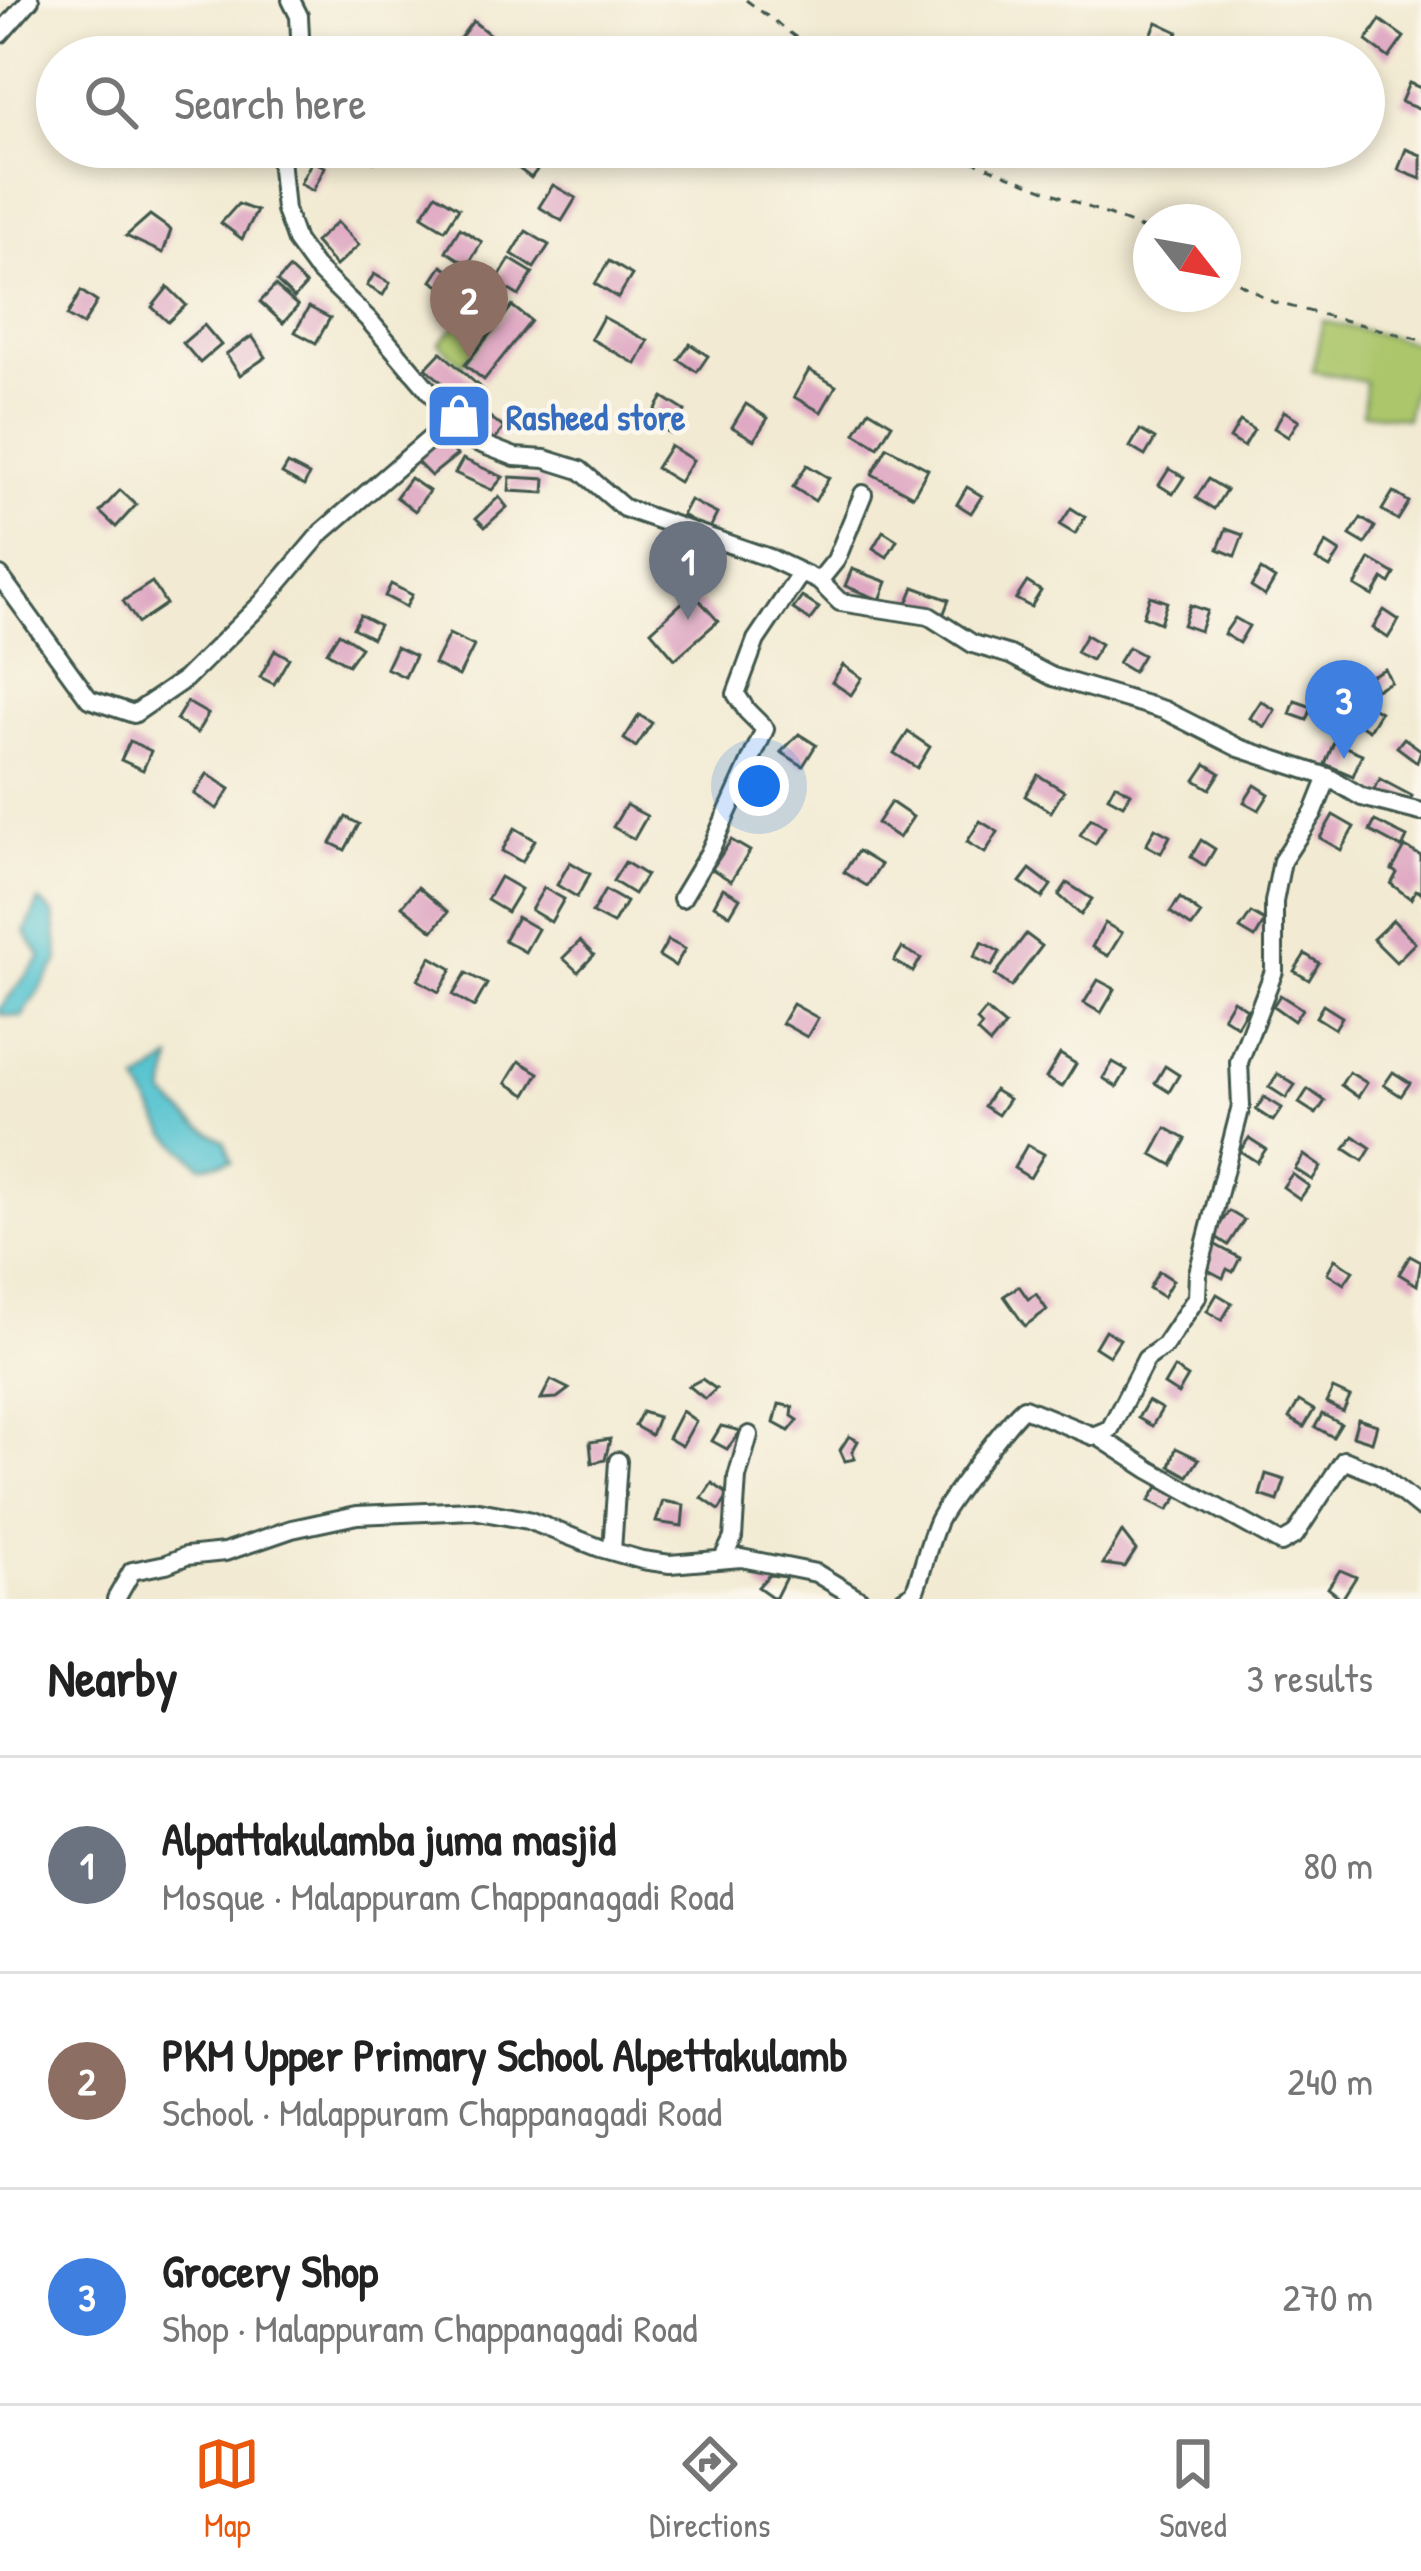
<!DOCTYPE html>
<meta charset="utf-8">
<style>
:root{--surface:#fff;--page:#f2f2f2;--text:#222;--muted:#767676;--line:#e0e0e0;--accent:#ea580c}
body{margin:0;font-family:"Patrick Hand",sans-serif;background:var(--page);color:var(--text)}
.compass{position:absolute;left:1133px;top:204px;width:108px;height:108px;border-radius:50%;background:var(--surface);box-shadow:0 6px 18px #0003;rotate:121deg}
.you{position:absolute;left:759px;top:786px;width:42px;height:42px;margin:-30px;border:9px solid #fff;border-radius:50%;background:#1a73e8;box-shadow:0 0 0 18px #1a73e833}
.badge{display:grid;place-items:center;width:78px;height:78px;border-radius:50%;background:var(--accent);color:#fff;font-size:39px;font-weight:700}
.pin{position:absolute;translate:-50% -99px;filter:drop-shadow(0 3px 6px #0008)}
.pin::after{content:'';position:absolute;top:63px;width:42px;height:36px;background:inherit;clip-path:polygon(0 0,100% 0,50% 100%)}
.list{margin:0;padding:0;list-style:none}
h2{display:flex;justify-content:space-between;align-items:center;height:156px;margin:0;padding:0 48px;font-size:51px}
h2 small{font-size:39px;font-weight:400;color:var(--muted)}
.list li{display:grid;grid-template-columns:78px 1fr auto;gap:36px;align-items:center;box-sizing:border-box;height:216px;padding:0 48px;border-top:3px solid var(--line)}
.list b{display:block;font-size:45px;white-space:nowrap}
.list p{margin:0;font-size:39px;white-space:nowrap;color:var(--muted)}
.list em{font-size:39px;font-style:normal;color:var(--muted)}
.icon{flex:none;width:66px;height:66px;fill:none;stroke:currentColor;stroke-width:2;stroke-linecap:round;stroke-linejoin:round}
.map{position:relative;flex:none;width:1421px;height:1599px;overflow:hidden}
.search{position:absolute;background:var(--surface);box-shadow:0 6px 18px #0003;left:36px;right:36px;top:36px;height:132px;display:flex;align-items:center;gap:30px;box-sizing:border-box;padding:0 42px;border-radius:66px;color:var(--muted);font-size:45px}
.sheet{height:804px;background:var(--surface)}
nav{display:flex;justify-content:space-around;align-items:center;box-sizing:border-box;height:168px;border-top:3px solid var(--line);background:var(--surface);font-size:33px;color:var(--muted)}
nav a{display:grid;justify-items:center;gap:6px}
nav .on{color:var(--accent)}
.map>svg:first-child{display:block}
</style>
<div class="map">
<svg width="1421" height="1599" viewBox="0 0 1421 1599">
<rect width="100%" height="100%" fill="#fbf7ec"/>
<filter id="ink" filterUnits="userSpaceOnUse"><feTurbulence type="fractalNoise" baseFrequency=".00833" numOctaves="2"/><feDisplacementMap in="SourceGraphic" scale="24" xChannelSelector="R" yChannelSelector="G"/><feConvolveMatrix kernelMatrix="1 2 1 2 8 2 1 2 1" color-interpolation-filters="sRGB"/></filter>
<filter id="wash" filterUnits="userSpaceOnUse"><feTurbulence type="fractalNoise" baseFrequency=".004" numOctaves="4" result="noise"/><feDisplacementMap in="SourceGraphic" scale="48" xChannelSelector="R" yChannelSelector="G"/><feGaussianBlur stdDeviation="2.7" result="paint"/><feColorMatrix in="noise" values="0 0 0 0 0 0 0 0 0 0 0 0 0 0 0 0 0 1.4 0 .05"/><feComposite in="paint" operator="in"/></filter>
<g filter="url(#wash)">
<rect width="100%" height="100%" fill="#f2ead2"/>
<!-- green -->
<g fill="#acc66c" stroke="#668250" stroke-width="3">
<path d="M486 314 496 322 462 364 439 343 460 321 475 328Z"/>
<path d="M1323 321 1421 344V375L1417 374 1406 418 1363 413 1365 382 1312 371Z"/>
</g>
<!-- water -->
<g fill="#58c4d0" stroke="#3c8082" stroke-width="3">
<path d="M39 901 54 914 59 960 22 1017 0 1014V1008L41 957 25 932Z"/>
<path d="M172 1059 165 1095 193 1122 224 1141 232 1161 201 1166 166 1133 138 1083Z"/>
</g>
<g id="blocks">
<!-- building -->
<g fill="#dfa9c3">
<path d="M1380 20 1404 37 1389 58 1366 41Z"/>
<path d="M473 21 494 38 481 55 460 38Z"/>
<path d="M1157 22 1178 32 1167 55 1146 45Z"/>
<path d="M1255 36 1276 46 1271 57H1245Z"/>
<path d="M1110 42 1128 51 1126 57H1103Z"/>
<path d="M1409 83 1421 88V110L1401 102Z"/>
<path d="M346 147H382L374 162Z"/>
<path d="M1406 149 1421 155V179L1398 170Z"/>
<path d="M529 152 543 162 531 178 518 168Z"/>
<path d="M312 161 325 167 313 191 300 184Z"/>
<path d="M553 185 576 198 562 221 539 207Z"/>
<path d="M436 194 459 208 445 230 422 216Z"/>
<path d="M238 204 257 211 242 239 221 223Z"/>
<path d="M150 215 171 230 163 253 126 236Z"/>
<path d="M337 222 359 245 336 266 315 242Z"/>
<path d="M460 228 482 242 468 265 446 251Z"/>
<path d="M526 231 549 245 534 268 512 254Z"/>
<path d="M510 259 533 273 519 296 496 282Z"/>
<path d="M609 261 632 275 618 298 595 284Z"/>
<path d="M442 266 472 285 454 313 443 306 451 293 432 281Z"/>
<path d="M289 269 306 285 294 298 277 282Z"/>
<path d="M374 274 390 283 383 295 367 286Z"/>
<path d="M275 286 298 306 283 323 260 302Z"/>
<path d="M168 287 186 305 168 322 152 307Z"/>
<path d="M81 291 97 302 83 325 67 316Z"/>
<path d="M512 306 531 321 484 380 465 365Z"/>
<path d="M309 307 330 318 316 343 295 332Z"/>
<path d="M603 317 648 341 636 364 591 339Z"/>
<path d="M204 325 221 345 200 363 183 343Z"/>
<path d="M252 336 266 357 240 375 226 354Z"/>
<path d="M690 344 708 356 697 372 679 360Z"/>
<path d="M441 352 483 390 468 406 426 368Z"/>
<path d="M809 370 836 386 821 412 794 397Z"/>
<path d="M663 397 685 411 671 434 649 420Z"/>
<path d="M746 404 768 418 754 440 732 427Z"/>
<path d="M869 410 892 424 878 447 855 433Z"/>
<path d="M1284 411 1299 420 1288 437 1274 428Z"/>
<path d="M486 414 504 428 489 446 471 432Z"/>
<path d="M1240 421 1254 430 1244 447 1230 438Z"/>
<path d="M1140 430 1155 439 1145 456 1130 447Z"/>
<path d="M441 437 457 455 431 476 415 460Z"/>
<path d="M670 446 693 460 679 482 656 468Z"/>
<path d="M887 447 928 469 913 496 872 474Z"/>
<path d="M463 459 503 477 492 490 455 473Z"/>
<path d="M288 464 309 475 304 486 282 474Z"/>
<path d="M807 465 829 478 815 501 793 487Z"/>
<path d="M1169 469 1184 477 1173 494 1159 485Z"/>
<path d="M510 477 545 479 544 493 509 491Z"/>
<path d="M410 478 429 491 415 511 396 497Z"/>
<path d="M1208 479 1226 490 1214 509 1196 498Z"/>
<path d="M967 487 982 496 971 513 957 504Z"/>
<path d="M120 490 136 505 116 527 100 512Z"/>
<path d="M1393 492 1409 502 1398 520 1382 510Z"/>
<path d="M499 497 507 507 485 527 476 518Z"/>
<path d="M690 500 717 514 709 530 682 515Z"/>
<path d="M1071 508 1085 517 1075 534 1060 525Z"/>
<path d="M1361 518 1375 527 1365 544 1350 535Z"/>
<path d="M1226 529 1243 535 1235 556 1218 549Z"/>
<path d="M883 531 897 540 887 557 873 548Z"/>
<path d="M1326 543 1340 552 1330 568 1316 560Z"/>
<path d="M1370 559 1395 574 1390 583 1383 579 1373 596 1355 586Z"/>
<path d="M852 569 887 582 880 600 845 586Z"/>
<path d="M1261 570 1275 579 1265 596 1251 587Z"/>
<path d="M152 582 166 604 138 623 123 601Z"/>
<path d="M1027 582 1041 591 1031 607 1016 599Z"/>
<path d="M391 584 412 595 406 607 385 596Z"/>
<path d="M914 587 949 600 942 618 907 604Z"/>
<path d="M693 593 718 621 675 659 651 631Z"/>
<path d="M1150 596 1167 602 1160 623 1143 616Z"/>
<path d="M802 597 819 608 810 620 793 609Z"/>
<path d="M1190 605 1207 611 1200 631 1183 625Z"/>
<path d="M1384 610 1399 620 1388 638 1373 628Z"/>
<path d="M360 615 379 625 372 638 353 628Z"/>
<path d="M1235 618 1249 626 1239 643 1224 634Z"/>
<path d="M339 633 361 647 348 665 327 652Z"/>
<path d="M449 634 474 646 459 676 434 664Z"/>
<path d="M1086 635 1101 644 1091 660 1076 652Z"/>
<path d="M396 647 415 656 405 677 386 668Z"/>
<path d="M1128 647 1143 655 1133 672 1118 663Z"/>
<path d="M275 650 289 658 274 684 260 677Z"/>
<path d="M843 665 862 678 851 695 832 682Z"/>
<path d="M1385 669 1391 682 1376 689 1370 676Z"/>
<path d="M1261 701 1275 710 1265 727 1250 718Z"/>
<path d="M1295 701 1312 707 1307 720 1290 714Z"/>
<path d="M187 702 208 714 197 733 176 720Z"/>
<path d="M1364 702 1380 712 1369 730 1353 720Z"/>
<path d="M639 715 652 723 636 747 624 739Z"/>
<path d="M908 732 930 747 917 768 894 753Z"/>
<path d="M799 734 816 745 803 766 781 752Z"/>
<path d="M1404 738 1421 750 1417 762 1397 747Z"/>
<path d="M130 741 151 751 143 770 121 760Z"/>
<path d="M1334 742 1362 754 1353 776 1325 764Z"/>
<path d="M1206 764 1220 773 1210 789 1195 780Z"/>
<path d="M207 774 230 789 217 809 194 794Z"/>
<path d="M1038 775 1064 791 1051 812 1025 796Z"/>
<path d="M767 777 784 788 771 810 749 795Z"/>
<path d="M1380 779 1412 796 1406 806 1374 790Z"/>
<path d="M1115 784 1131 793 1123 805 1108 797Z"/>
<path d="M1255 785 1269 794 1259 810 1244 802Z"/>
<path d="M891 802 913 817 899 838 877 823Z"/>
<path d="M626 805 647 816 634 839 613 827Z"/>
<path d="M1333 815 1354 827 1341 850 1320 838Z"/>
<path d="M346 817 359 824 345 850 331 843Z"/>
<path d="M1091 818 1105 827 1095 844 1080 835Z"/>
<path d="M980 821 998 832 985 853 967 842Z"/>
<path d="M1375 821 1407 837 1402 848 1370 831Z"/>
<path d="M515 828 535 840 522 862 502 851Z"/>
<path d="M1155 828 1170 836 1161 853 1146 845Z"/>
<path d="M731 840 750 851 731 881 712 869Z"/>
<path d="M1201 840 1215 849 1205 866 1191 857Z"/>
<path d="M1405 847 1421 856V893L1416 890 1411 899 1391 884 1397 873 1392 870Z"/>
<path d="M858 851 881 865 867 886 844 872Z"/>
<path d="M570 862 590 874 577 897 557 885Z"/>
<path d="M625 862 646 875 634 894 613 881Z"/>
<path d="M1030 869 1051 885 1042 898 1020 882Z"/>
<path d="M500 877 521 889 507 912 487 900Z"/>
<path d="M1067 883 1092 899 1081 915 1059 895Z"/>
<path d="M418 887 448 912 433 931 402 906Z"/>
<path d="M544 888 564 899 551 922 531 910Z"/>
<path d="M723 888 740 898 730 915 714 905Z"/>
<path d="M605 890 626 902 613 924 592 913Z"/>
<path d="M1180 898 1201 914 1192 927 1170 912Z"/>
<path d="M1251 913 1265 921 1255 938 1240 929Z"/>
<path d="M517 917 538 929 525 952 504 940Z"/>
<path d="M1393 920 1415 943 1396 962 1373 939Z"/>
<path d="M1105 923 1122 933 1108 956 1092 947Z"/>
<path d="M1026 934 1042 946 1011 987 995 975Z"/>
<path d="M668 940 685 949 675 966 659 956Z"/>
<path d="M580 941 594 955 578 972 563 958Z"/>
<path d="M982 942 1000 952 992 966 974 957Z"/>
<path d="M902 948 921 958 913 972 894 961Z"/>
<path d="M1305 954 1319 963 1309 980 1294 971Z"/>
<path d="M431 957 452 969 439 992 418 980Z"/>
<path d="M466 973 487 984 474 1007 453 995Z"/>
<path d="M1098 980 1115 989 1101 1013 1084 1003Z"/>
<path d="M1280 995 1302 1009 1294 1021 1273 1006Z"/>
<path d="M1233 1000 1247 1009 1237 1026 1223 1017Z"/>
<path d="M793 1004 818 1018 807 1037 782 1023Z"/>
<path d="M1323 1005 1342 1017 1335 1029 1316 1017Z"/>
<path d="M986 1010 1005 1026 990 1044 977 1032 982 1026 977 1021Z"/>
<path d="M1060 1054 1076 1064 1062 1087 1046 1078Z"/>
<path d="M519 1061 539 1073 526 1095 506 1083Z"/>
<path d="M1113 1062 1127 1070 1117 1087 1103 1078Z"/>
<path d="M1165 1066 1179 1075 1169 1092 1155 1083Z"/>
<path d="M1349 1072 1367 1083 1358 1097 1341 1085Z"/>
<path d="M1393 1072 1410 1083 1401 1096 1384 1085Z"/>
<path d="M1278 1074 1295 1085 1286 1098 1269 1087Z"/>
<path d="M1308 1089 1325 1101 1316 1114 1299 1103Z"/>
<path d="M994 1090 1009 1099 998 1115 984 1106Z"/>
<path d="M1264 1097 1282 1108 1273 1121 1256 1110Z"/>
<path d="M1166 1128 1186 1139 1172 1165 1152 1154Z"/>
<path d="M1354 1136 1371 1148 1363 1161 1345 1149Z"/>
<path d="M1249 1138 1266 1149 1257 1162 1240 1151Z"/>
<path d="M1027 1145 1044 1154 1030 1178 1014 1168Z"/>
<path d="M1304 1155 1321 1167 1312 1180 1295 1169Z"/>
<path d="M1292 1174 1309 1186 1300 1199 1283 1187Z"/>
<path d="M1229 1211 1244 1220 1228 1245 1213 1235Z"/>
<path d="M1212 1243 1240 1258 1233 1272 1227 1269 1223 1278 1206 1269 1212 1258 1206 1255Z"/>
<path d="M1410 1256 1421 1262 1417 1285 1399 1274Z"/>
<path d="M1335 1259 1353 1271 1344 1284 1327 1273Z"/>
<path d="M1159 1271 1173 1280 1163 1297 1149 1288Z"/>
<path d="M1019 1286 1028 1299 1036 1294 1047 1310 1025 1326 1004 1296Z"/>
<path d="M1217 1294 1232 1303 1222 1320 1207 1311Z"/>
<path d="M1105 1330 1120 1339 1109 1356 1095 1347Z"/>
<path d="M1174 1368 1188 1377 1178 1394 1164 1385Z"/>
<path d="M702 1379 716 1389 705 1399 689 1386Z"/>
<path d="M551 1380 569 1389 557 1398 541 1399Z"/>
<path d="M1333 1389 1350 1397 1343 1412 1326 1403Z"/>
<path d="M1148 1401 1162 1409 1152 1426 1138 1418Z"/>
<path d="M1299 1401 1314 1410 1304 1427 1289 1418Z"/>
<path d="M779 1404 793 1407 792 1416 798 1420 789 1431 774 1423Z"/>
<path d="M682 1411 696 1421 682 1446 668 1438Z"/>
<path d="M642 1412 658 1417 651 1435 635 1426Z"/>
<path d="M1322 1414 1341 1424 1333 1437 1315 1427Z"/>
<path d="M1358 1419 1377 1425 1372 1442 1353 1436Z"/>
<path d="M721 1426 741 1431 727 1449 712 1441Z"/>
<path d="M849 1436 858 1441 852 1452 855 1459 845 1461 840 1450Z"/>
<path d="M610 1439 605 1460 592 1463 590 1442Z"/>
<path d="M1176 1448 1199 1459 1188 1476 1170 1466Z"/>
<path d="M1266 1474 1285 1480 1278 1501 1260 1495Z"/>
<path d="M712 1483 729 1495 719 1510 702 1498Z"/>
<path d="M1158 1487 1178 1497 1168 1510 1149 1501Z"/>
<path d="M663 1501 684 1505 682 1526 656 1522Z"/>
<path d="M1122 1532 1136 1550 1125 1567 1103 1564Z"/>
<path d="M1340 1570 1356 1577 1342 1599 1328 1588Z"/>
<path d="M769 1575 786 1577 775 1599 758 1587Z"/>
</g>
</g>
</g>
<g filter="url(#ink)">
<use href="#blocks" fill-opacity="0" stroke="#3f574c" stroke-width="3"/>
<g fill="none" stroke-linecap="round" stroke-linejoin="round">
<defs>
<g id="minor">
<path d="M291 0 299 16 301 57"/>
<path d="M0 34 30 0"/>
<path d="M279 147 285 210 296 241 315 267 368 319 471 440 515 457 545 459 580 470 624 508 770 558 819 581 840 602 929 616 973 644 1010 655 1053 677 1164 710 1239 748 1328 777 1362 797 1421 812"/>
<path d="M0 576 89 699 134 714 185 679 262 603 322 532 440 430 455 424"/>
<path d="M819 581 836 560 863 494"/>
<path d="M682 898 709 853 765 729 747 711 736 694 756 640 801 573"/>
<path d="M1096 1435 1150 1470 1281 1543 1295 1535 1344 1460 1380 1475 1421 1508"/>
<path d="M612 1551 618 1461"/>
<path d="M723 1558 733 1538 737 1477 749 1435"/>
<path d="M116 1599 132 1571 166 1564 186 1556 225 1552 292 1529 357 1515 473 1510 528 1520 600 1548 642 1560 670 1564 741 1558 816 1573 859 1599"/>
<path d="M904 1599 914 1593C923 1570 928 1544 938 1521 945 1506 1013 1414 1024 1408L1093 1436 1110 1429 1146 1359 1164 1346 1197 1297 1198 1273 1241 1106 1239 1062 1274 971V902L1282 861 1314 812 1328 777"/>
</g>
</defs>
<!-- minor casing -->
<use href="#minor" stroke="#3f574c" stroke-width="22"/>
<!-- path -->
<g stroke="#3f574c" stroke-width="3" stroke-dasharray="9 9" stroke-linecap="butt">
<path d="M746 0 822 57"/>
<path d="M937 147 1151 232"/>
<path d="M1223 274 1273 302 1421 340"/>
</g>
<!-- minor -->
<use href="#minor" stroke="#fff" stroke-width="16"/>
</g>
</g>
<!-- icons -->
<defs>
<symbol id="shop-square" viewBox="-11 -11 22 22"><rect x="-9" y="-9" width="18" height="18" rx="4" fill="#3f7fe0" stroke="#fbf7ec"/><path d="M-5-2.5h2.3a2.7 3.5 0 0 1 5.4 0H5L5.5 6h-11ZM-1.5-2.5h3a1.5 2.3 0 0 0-3 0Z" fill="#fff"/></symbol>
</defs>
<g fill-rule="evenodd">
<use href="#shop-square" x="421" y="378" width="76" height="76"/>
</g>
<g text-anchor="middle" dominant-baseline="central" stroke-width="9" stroke-linejoin="round" paint-order="stroke">
<!-- shop labels -->
<g font-size="36" font-weight="bold" fill="#366cbe" stroke="#fbf7ec" text-anchor="start">
<text x="506" y="416">Rasheed store</text>
</g>
</g>
</svg>
<svg class="compass" viewBox="-18 -18 36 36"><path d="M0-13l5 13h-10z" fill="#e53935"/><path d="M0 13l5-13h-10z" fill="#767676"/></svg>
<div class="you"></div>
<div class="pin badge" style="left:688px;top:620px;background:#6b7280">1</div>
<div class="pin badge" style="left:469px;top:359px;background:#8d6e63">2</div>
<div class="pin badge" style="left:1344px;top:759px;background:#3f7fe0">3</div>
<div class="search"><svg class="icon" aria-label="search" viewBox="0 0 24 24"><circle cx="10" cy="10" r="6"/><path d="M15 15l6 6"/></svg>Search here</div>
</div>
<section class="sheet">
<h2>Nearby<small>3 results</small></h2>
<ul class="list">
<li><span class="badge" style="background:#6b7280">1</span><div><b>Alpattakulamba juma masjid</b><p>Mosque · Malappuram Chappanagadi Road</p></div><em>80 m</em></li>
<li><span class="badge" style="background:#8d6e63">2</span><div><b>PKM Upper Primary School Alpettakulamb</b><p>School · Malappuram Chappanagadi Road</p></div><em>240 m</em></li>
<li><span class="badge" style="background:#3f7fe0">3</span><div><b>Grocery Shop</b><p>Shop · Malappuram Chappanagadi Road</p></div><em>270 m</em></li>
</ul>
</section>
<nav>
<a class="on"><svg class="icon" aria-label="map" viewBox="0 0 24 24"><path d="M3 6l6-2 6 2 6-2v14l-6 2-6-2-6 2zM9 4v14M15 6v14"/></svg>Map</a>
<a><svg class="icon" aria-label="directions" viewBox="0 0 24 24"><path d="M12 3l9 9-9 9-9-9zM9 14v-3h6M13 9l2 2-2 2"/></svg>Directions</a>
<a><svg class="icon" aria-label="saved" viewBox="0 0 24 24"><path d="M7 4h10v16l-5-4-5 4z"/></svg>Saved</a>
</nav>
